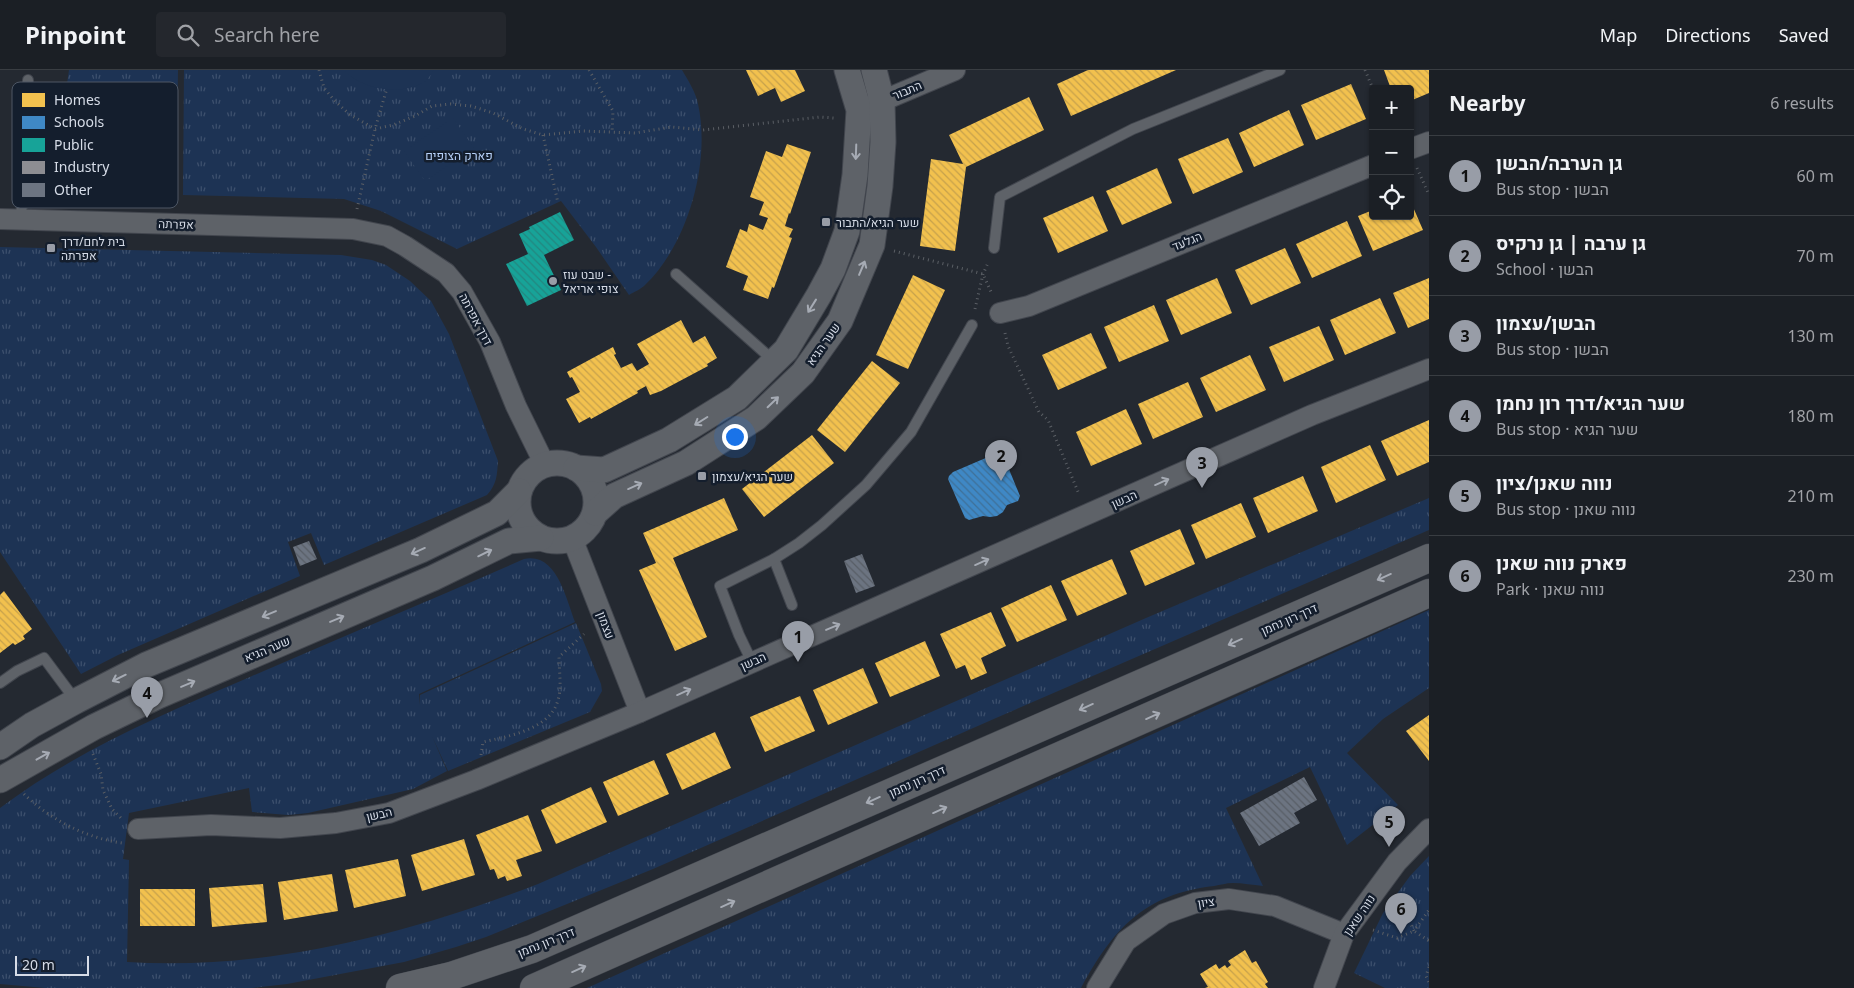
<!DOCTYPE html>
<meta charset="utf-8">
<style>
:root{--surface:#1b1f25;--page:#24272d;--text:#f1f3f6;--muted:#a0a2a7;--line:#393d42;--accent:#989da7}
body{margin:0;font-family:"Noto Sans",Heebo,sans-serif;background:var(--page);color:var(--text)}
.controls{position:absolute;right:15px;top:15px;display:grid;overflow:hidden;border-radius:5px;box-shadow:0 1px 4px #0004}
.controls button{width:45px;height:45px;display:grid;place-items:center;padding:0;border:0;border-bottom:1px solid var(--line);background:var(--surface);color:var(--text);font:25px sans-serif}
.scale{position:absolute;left:15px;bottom:12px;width:74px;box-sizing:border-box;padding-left:5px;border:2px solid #d6dce7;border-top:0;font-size:14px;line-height:18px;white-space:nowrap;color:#d6dce7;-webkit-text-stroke:4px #141e2d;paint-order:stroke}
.you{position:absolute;left:734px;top:366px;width:18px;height:18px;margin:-12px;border:4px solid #fff;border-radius:50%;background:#1a73e8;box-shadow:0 0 0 8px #1a73e833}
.badge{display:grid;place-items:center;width:32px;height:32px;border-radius:50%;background:var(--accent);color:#111;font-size:16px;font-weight:700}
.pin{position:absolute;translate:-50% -41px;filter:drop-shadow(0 1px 2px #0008)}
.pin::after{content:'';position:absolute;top:26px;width:18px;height:15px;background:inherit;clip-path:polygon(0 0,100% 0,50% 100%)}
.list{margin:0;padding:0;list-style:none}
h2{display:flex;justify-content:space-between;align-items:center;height:65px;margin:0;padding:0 20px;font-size:21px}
h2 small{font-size:16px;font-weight:400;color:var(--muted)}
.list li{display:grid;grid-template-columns:32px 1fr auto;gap:15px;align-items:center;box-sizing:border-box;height:80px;padding:0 20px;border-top:1px solid var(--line)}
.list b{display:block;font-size:19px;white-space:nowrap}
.list p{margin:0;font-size:16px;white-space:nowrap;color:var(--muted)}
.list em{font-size:16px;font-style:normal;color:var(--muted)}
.icon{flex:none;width:28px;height:28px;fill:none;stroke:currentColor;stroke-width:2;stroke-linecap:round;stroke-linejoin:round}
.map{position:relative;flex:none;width:1429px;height:918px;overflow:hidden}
header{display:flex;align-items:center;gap:30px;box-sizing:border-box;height:70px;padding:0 25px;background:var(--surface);border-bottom:1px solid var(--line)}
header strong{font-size:24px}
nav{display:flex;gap:28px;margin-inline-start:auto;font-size:18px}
.search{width:350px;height:45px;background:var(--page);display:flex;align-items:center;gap:12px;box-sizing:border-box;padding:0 18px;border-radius:5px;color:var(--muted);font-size:19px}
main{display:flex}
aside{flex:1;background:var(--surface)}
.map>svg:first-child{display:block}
</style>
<header>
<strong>Pinpoint</strong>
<div class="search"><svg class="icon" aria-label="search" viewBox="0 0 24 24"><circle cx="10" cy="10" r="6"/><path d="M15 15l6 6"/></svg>Search here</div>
<nav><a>Map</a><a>Directions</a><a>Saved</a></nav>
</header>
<main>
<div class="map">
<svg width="1429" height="918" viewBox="0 0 1429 918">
<defs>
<pattern id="grass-tufts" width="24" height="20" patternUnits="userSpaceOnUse" patternTransform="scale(1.25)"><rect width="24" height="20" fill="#1d3354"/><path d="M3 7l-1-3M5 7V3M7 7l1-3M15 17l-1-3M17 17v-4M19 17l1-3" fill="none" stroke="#3d506d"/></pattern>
<pattern id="homes-back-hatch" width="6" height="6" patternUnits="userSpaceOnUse" patternTransform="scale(1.25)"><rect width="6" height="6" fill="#f2c14e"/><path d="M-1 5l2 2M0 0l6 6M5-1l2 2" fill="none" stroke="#c6a14c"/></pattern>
<pattern id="schools-back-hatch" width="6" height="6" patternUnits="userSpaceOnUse" patternTransform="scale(1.25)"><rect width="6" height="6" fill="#3f88c5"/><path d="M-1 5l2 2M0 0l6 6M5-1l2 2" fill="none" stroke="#3f7098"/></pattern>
<pattern id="public-back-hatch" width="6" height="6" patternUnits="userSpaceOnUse" patternTransform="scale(1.25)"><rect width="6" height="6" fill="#17a398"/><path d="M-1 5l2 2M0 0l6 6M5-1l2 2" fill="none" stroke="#23867f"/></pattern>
<pattern id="building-back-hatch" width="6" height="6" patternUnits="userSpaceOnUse" patternTransform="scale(1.25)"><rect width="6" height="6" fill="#6c7481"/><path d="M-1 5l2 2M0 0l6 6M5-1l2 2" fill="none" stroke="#585e66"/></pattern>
</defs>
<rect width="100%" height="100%" fill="#242931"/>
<!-- grass -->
<g fill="url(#grass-tufts)">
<path d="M69 0H178L176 125 102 124 101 103 88 83 92 45 63 41Z"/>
<path d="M184 0H682C688 10 696 23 698 34 711 92 688 174 645 215 641 219 634 222 629 225L596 177 561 131 457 179 381 141 344 129 183 125Z"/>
<path d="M0 177 341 185 372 190 386 195 410 211 431 231 449 264 498 391C497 405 497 414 487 425L324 495 311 463 288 472 300 506 118 585 81 604 0 482Z"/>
<path d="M1429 428V460L996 648 653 799 486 867 456 877 404 892 287 914 252 918H45L0 914V738C76 681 163 644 250 607 341 567 433 529 524 489 557 482 566 529 575 552L419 624 420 635V625L576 553 601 614 602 621 590 642 448 701 432 666 447 701 413 719 308 743 288 745 252 742 249 718 129 743 123 789 129 790 127 892C267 901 408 864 538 814L1146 548Z"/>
<path d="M1429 540V618L1383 649 1347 683 1398 735 1347 775 1310 697 1226 738 1263 816C1253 815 1243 813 1233 813 1226 813 1220 815 1214 816 1144 824 1113 859 1081 918H587Z"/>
<path d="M1429 786V918H1385L1354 903 1383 843 1410 806Z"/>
</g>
<!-- pitch -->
<g fill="#1d3354">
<path d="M344 0H434C431 4 428 10 424 12 401 26 362 20 344 0Z"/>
<path d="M453 48 474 78 425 111 404 81Z"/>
</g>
<!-- homes -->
<g fill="url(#homes-back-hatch)">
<path d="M746 0H795L805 21 781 32 775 18 758 26Z"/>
<path d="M1088 0H1176L1071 46 1057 14Z"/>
<path d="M1384 0H1429V23L1410 31V19H1391Z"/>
<path d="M1351 14 1366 49 1316 70 1301 35Z"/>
<path d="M1029 27 1044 60 966 97 955 181 920 176 931 89 963 94 949 65Z"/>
<path d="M1289 40 1304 75 1254 97 1239 63Z"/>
<path d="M1228 68 1243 102 1193 124 1178 89Z"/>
<path d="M787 74 811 82 790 144 789 143 785 156 793 159 789 167 792 168 774 218 772 217 768 229 743 220 748 206 726 197 740 159 747 162 749 154 763 160 768 148 759 145 764 132 750 127 766 81 782 87Z"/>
<path d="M1157 98 1172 133 1122 155 1106 121Z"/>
<path d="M1093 126 1108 161 1058 183 1043 148Z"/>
<path d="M1410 130 1423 160 1373 181 1358 146 1373 140V146H1410Z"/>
<path d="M1347 151 1362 186 1312 208 1296 174Z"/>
<path d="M1285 178 1301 213 1251 235 1235 200Z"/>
<path d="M913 205 945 220 908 299 876 285Z"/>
<path d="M1217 208 1232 243 1181 265 1166 230Z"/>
<path d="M1429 208V249L1408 258 1393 223Z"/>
<path d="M1380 228 1396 263 1345 285 1330 250Z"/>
<path d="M1154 235 1169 271 1119 292 1104 257Z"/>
<path d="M681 250 693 273 705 266 717 288 707 294 708 296 661 321 650 325 646 316 637 321 638 323 591 349 590 347 579 353 566 329 580 322 572 307 570 308 567 302 613 277 616 284 614 285 621 298 632 293 637 301 649 294 637 274Z"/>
<path d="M1319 256 1334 290 1284 312 1269 277Z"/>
<path d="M1091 263 1107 298 1058 320 1042 285Z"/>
<path d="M1250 285 1266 320 1216 342 1200 308Z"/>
<path d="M872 291 900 313 845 382 817 360Z"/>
<path d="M1188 312 1203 347 1153 369 1138 334Z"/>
<path d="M1126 339 1142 374 1091 396 1076 362Z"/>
<path d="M1429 350V392L1397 406 1381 371Z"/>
<path d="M812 365 834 393 764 447 742 419Z"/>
<path d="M1370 375 1386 410 1336 433 1321 397Z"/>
<path d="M1303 406 1318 441 1268 463 1253 428Z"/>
<path d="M724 428 738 460 673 488 707 567 675 581 639 500 656 493 643 463Z"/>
<path d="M1241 433 1256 467 1206 489 1191 455Z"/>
<path d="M1180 459 1195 494 1145 516 1130 481Z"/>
<path d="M1112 489 1127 524 1077 546 1061 511Z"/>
<path d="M1051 515 1067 550 1017 572 1001 538Z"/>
<path d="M4 521 32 559 23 566 25 569 15 575 13 573 0 583V525Z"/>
<path d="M991 542 1006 576 981 588 987 603 971 610 965 595 956 599 940 564Z"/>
<path d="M925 571 940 606 890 627 875 593Z"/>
<path d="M863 598 878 633 828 655 813 620Z"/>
<path d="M800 626 815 661 765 682 750 647Z"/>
<path d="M1429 645V691L1406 661Z"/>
<path d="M715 662 731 698 682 720 666 684Z"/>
<path d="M654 690 669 724 618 746 603 712Z"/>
<path d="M591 717 607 752 556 774 541 740Z"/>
<path d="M528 745 542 781 516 790 522 806 507 811 505 806 498 809 494 799 490 800 476 765Z"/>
<path d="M464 769 475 805 422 821 411 785Z"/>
<path d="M398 789 406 826 354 838 345 800Z"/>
<path d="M332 804 338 841 284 850 278 812Z"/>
<path d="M263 814 267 852 212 857 209 818Z"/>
<rect x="140" y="819" width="55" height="37"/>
<path d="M1245 880 1252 893 1256 891 1268 912 1265 914 1268 918H1205L1208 917 1200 904 1216 894 1219 899 1225 895 1227 898 1231 895 1228 891Z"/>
</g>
<!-- schools -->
<path fill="url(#schools-back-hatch)" d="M1000 383 1004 387 1020 426 1018 431 1007 435 1003 442 997 446 990 447 983 446 969 450 965 448 948 409 949 406 953 402 995 384Z"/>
<!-- public -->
<path fill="url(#public-back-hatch)" d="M560 142 574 170 544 185 561 220 527 236 506 194 528 184 519 164 530 159 529 157Z"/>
<!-- building -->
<g fill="url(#building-back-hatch)">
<path d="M309 471 317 489 300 496 293 477Z"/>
<path d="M862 484 875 516 856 523 844 491Z"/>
<path d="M1304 707 1317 730 1294 743 1300 753 1259 776 1240 743Z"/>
</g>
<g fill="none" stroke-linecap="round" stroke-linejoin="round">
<defs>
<g id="service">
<path d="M21 150 28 10"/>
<path d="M994 178 1000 127 1133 59 1280 0"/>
<path d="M676 204 774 291"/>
<path d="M774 489 792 535"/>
<path d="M752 592 739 565 720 516 774 489 799 473 822 455 866 415 911 362 972 255"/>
<path d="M0 613 17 601 44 588 76 631"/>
</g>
<g id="minor">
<path d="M870 36 955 0"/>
<path d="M1410 79 1429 72"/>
<path d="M0 149 353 159 387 166 405 176 446 203 462 222 490 272 516 336 545 395"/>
<path d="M1000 243 1029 236 1373 95"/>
<path d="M572 468 640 642"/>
<path d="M138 759 211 755 280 758 336 753 389 743 476 710 640 642 1312 345 1429 299"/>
<path d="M1097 918 1126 871 1164 844 1195 833 1229 829 1275 836 1344 864"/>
<path d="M1324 918 1344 864 1397 792 1429 759"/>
</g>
<g id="tertiary">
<circle cx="557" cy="432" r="39"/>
<path d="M576 398 604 400 669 370 737 328 786 280 819 225 833 199 847 161 855 105 859 40 847 0"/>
<path d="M595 443 614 426 686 393 756 348 803 303 840 251 872 175 880 116 883 72 882 31 874 0"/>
<path d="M0 677 32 655 76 631 146 595 421 480 497 443 519 421"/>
<path d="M0 710 94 657 158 626 433 508 509 471 541 468"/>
</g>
<g id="secondary">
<path d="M400 918 451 906 532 879 1429 488"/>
<path d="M534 918 1429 523"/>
</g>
</defs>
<!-- service casing -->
<use href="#service" stroke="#42464e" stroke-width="12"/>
<!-- minor casing -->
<use href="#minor" stroke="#42464e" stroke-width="22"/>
<!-- tertiary casing -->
<use href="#tertiary" stroke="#42464e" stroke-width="27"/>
<!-- secondary casing -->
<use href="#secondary" stroke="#42464e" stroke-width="29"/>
<!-- path -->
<g stroke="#5b5f65" stroke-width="3" stroke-dasharray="1 4" stroke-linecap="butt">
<path d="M319 0 324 18 334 30 349 44 375 59 393 55 415 46 432 36 451 34 471 36 493 43 523 59 543 65 583 61 635 63 672 57 703 60 820 47 834 48"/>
<path d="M589 0 613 41 612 62"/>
<path d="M1365 0 1373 19"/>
<path d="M543 65 558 133"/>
<path d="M1417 98 1429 125"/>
<path d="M357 139 375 59 387 18"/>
<path d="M894 181 983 204 992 224"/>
<path d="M975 239 983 204 988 193"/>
<path d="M1005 263 1008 276 1039 342 1048 350 1079 424"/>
<path d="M93 684 101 704 103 720 112 739 121 748"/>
<path d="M481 685 483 672C508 666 550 660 558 630 562 617 559 601 559 587L584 564"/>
<path d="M24 724C49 749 86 768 122 773"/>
<path d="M1399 828 1414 861 1429 840"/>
<path d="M1373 860 1397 868 1414 861 1429 871"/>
<path d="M1429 897 1426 906 1429 913"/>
</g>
<!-- service -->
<use href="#service" stroke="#5e6268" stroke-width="10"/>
<!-- minor -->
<use href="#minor" stroke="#5e6268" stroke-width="20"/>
<!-- tertiary -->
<use href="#tertiary" stroke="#5e6268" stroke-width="25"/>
<!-- secondary -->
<use href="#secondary" stroke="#5e6268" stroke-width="28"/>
</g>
<!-- one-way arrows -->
<defs><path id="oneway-shaft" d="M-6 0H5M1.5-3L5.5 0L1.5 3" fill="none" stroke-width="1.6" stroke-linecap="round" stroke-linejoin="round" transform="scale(1.25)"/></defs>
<g stroke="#a6abb4">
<use href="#oneway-shaft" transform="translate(856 82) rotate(92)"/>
<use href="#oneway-shaft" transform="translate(862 198) rotate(-67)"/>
<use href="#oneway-shaft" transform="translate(812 236) rotate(122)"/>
<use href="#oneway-shaft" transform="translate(773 332) rotate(-44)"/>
<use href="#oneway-shaft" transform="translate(701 351) rotate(148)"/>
<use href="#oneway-shaft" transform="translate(1162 412) rotate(-24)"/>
<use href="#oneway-shaft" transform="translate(635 416) rotate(-24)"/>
<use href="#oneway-shaft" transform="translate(418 481) rotate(156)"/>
<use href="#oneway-shaft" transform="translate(485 483) rotate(-26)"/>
<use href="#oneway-shaft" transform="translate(982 492) rotate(-24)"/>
<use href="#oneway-shaft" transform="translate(1384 507) rotate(156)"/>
<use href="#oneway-shaft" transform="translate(269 544) rotate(157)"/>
<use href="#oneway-shaft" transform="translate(337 549) rotate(-23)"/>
<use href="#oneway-shaft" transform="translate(833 557) rotate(-23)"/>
<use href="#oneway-shaft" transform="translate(1235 572) rotate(156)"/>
<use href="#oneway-shaft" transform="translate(119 608) rotate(154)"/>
<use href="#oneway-shaft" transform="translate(188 614) rotate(-23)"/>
<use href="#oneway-shaft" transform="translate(684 622) rotate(-24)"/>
<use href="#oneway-shaft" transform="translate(1086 637) rotate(156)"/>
<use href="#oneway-shaft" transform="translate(1153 646) rotate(-24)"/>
<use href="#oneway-shaft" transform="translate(43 686) rotate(-29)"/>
<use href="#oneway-shaft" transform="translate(873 730) rotate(156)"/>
<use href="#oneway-shaft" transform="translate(940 740) rotate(-24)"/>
<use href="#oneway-shaft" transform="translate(728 834) rotate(-24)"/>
<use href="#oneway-shaft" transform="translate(579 899) rotate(-24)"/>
</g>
<!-- markers -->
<g fill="#989da7" stroke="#141e2d" stroke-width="2">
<rect x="821" y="147" width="10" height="10" rx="2.5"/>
<rect x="46" y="173" width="10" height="10" rx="2.5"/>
<circle cx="553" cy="211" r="5"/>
<rect x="697" y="401" width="10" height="10" rx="2.5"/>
</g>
<g text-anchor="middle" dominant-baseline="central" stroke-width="5" stroke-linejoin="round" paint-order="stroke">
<!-- street labels -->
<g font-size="12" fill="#d6dce7" stroke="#141e2d">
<text transform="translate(907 20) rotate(-23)">התבור</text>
<text transform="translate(176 154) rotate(2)">אפרתה</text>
<text transform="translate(1187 171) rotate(-22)">הגלעד</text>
<text transform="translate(476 249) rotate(62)">דרך אפרתה</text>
<text transform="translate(823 274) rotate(-55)">שער הגיא</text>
<text transform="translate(1124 429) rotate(-24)">הבשן</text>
<text transform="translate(1289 549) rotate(-24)">דרך רון נחמן</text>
<text transform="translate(606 555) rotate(69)">עצמון</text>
<text transform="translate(267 579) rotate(-23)">שער הגיא</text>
<text transform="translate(753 591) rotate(-24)">הבשן</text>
<text transform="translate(917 711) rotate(-24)">דרך רון נחמן</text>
<text transform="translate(379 744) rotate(-13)">הבשן</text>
<text transform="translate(1206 832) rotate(-9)">ציון</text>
<text transform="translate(1359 845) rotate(-56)">נווה שאנן</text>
<text transform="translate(546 872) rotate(-22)">דרך רון נחמן</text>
</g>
<!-- park labels -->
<g font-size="12" fill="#b8d2fa" stroke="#141e2d">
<text x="459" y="85">פארק הצופים</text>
</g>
<!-- poi labels -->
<g font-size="12" fill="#d6dce7" stroke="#141e2d" text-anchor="start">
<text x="836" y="152">שער הגיא/התבור</text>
<text x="61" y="171">בית לחם/דרך<tspan x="61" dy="14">אפרתה</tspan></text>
<text x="563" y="204">שבט עוז -<tspan x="563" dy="14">צופי אריאל</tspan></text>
<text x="712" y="406">שער הגיא/עצמון</text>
</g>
</g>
<!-- legend -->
<rect x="12" y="12" width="166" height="126" rx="8" fill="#141e2d" stroke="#4e5765" stroke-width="1"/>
<rect x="22" y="23" width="23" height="14" fill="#f2c14e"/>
<rect x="22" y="46" width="23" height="13" fill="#3f88c5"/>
<rect x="22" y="68" width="23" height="14" fill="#17a398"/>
<rect x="22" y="91" width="23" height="13" fill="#8d8d92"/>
<rect x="22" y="113" width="23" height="14" fill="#6c7481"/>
<g font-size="14" fill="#d6dce7">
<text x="54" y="35">Homes</text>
<text x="54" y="57">Schools</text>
<text x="54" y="80">Public</text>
<text x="54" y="102">Industry</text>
<text x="54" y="125">Other</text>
</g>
</svg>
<div class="controls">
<button>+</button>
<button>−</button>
<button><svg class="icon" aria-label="locate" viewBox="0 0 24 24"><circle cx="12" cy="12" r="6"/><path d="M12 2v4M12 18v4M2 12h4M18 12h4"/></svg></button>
</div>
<div class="scale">20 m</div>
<div class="you"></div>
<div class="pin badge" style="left:798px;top:592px">1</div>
<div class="pin badge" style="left:1001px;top:411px">2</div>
<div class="pin badge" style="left:1202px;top:418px">3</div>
<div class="pin badge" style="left:147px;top:648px">4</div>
<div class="pin badge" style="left:1389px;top:777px">5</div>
<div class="pin badge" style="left:1401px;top:864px">6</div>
</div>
<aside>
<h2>Nearby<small>6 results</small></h2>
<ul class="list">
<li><span class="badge">1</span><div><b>גן הערבה/הבשן</b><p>Bus stop · הבשן</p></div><em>60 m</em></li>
<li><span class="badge">2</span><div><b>גן ערבה | גן נרקיס</b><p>School · הבשן</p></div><em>70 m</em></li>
<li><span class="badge">3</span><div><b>הבשן/עצמון</b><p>Bus stop · הבשן</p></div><em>130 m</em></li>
<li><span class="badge">4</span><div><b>שער הגיא/דרך רון נחמן</b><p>Bus stop · שער הגיא</p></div><em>180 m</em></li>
<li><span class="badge">5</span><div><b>נווה שאנן/ציון</b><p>Bus stop · נווה שאנן</p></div><em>210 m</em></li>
<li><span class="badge">6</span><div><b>פארק נווה שאנן</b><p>Park · נווה שאנן</p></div><em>230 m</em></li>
</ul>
</aside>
</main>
